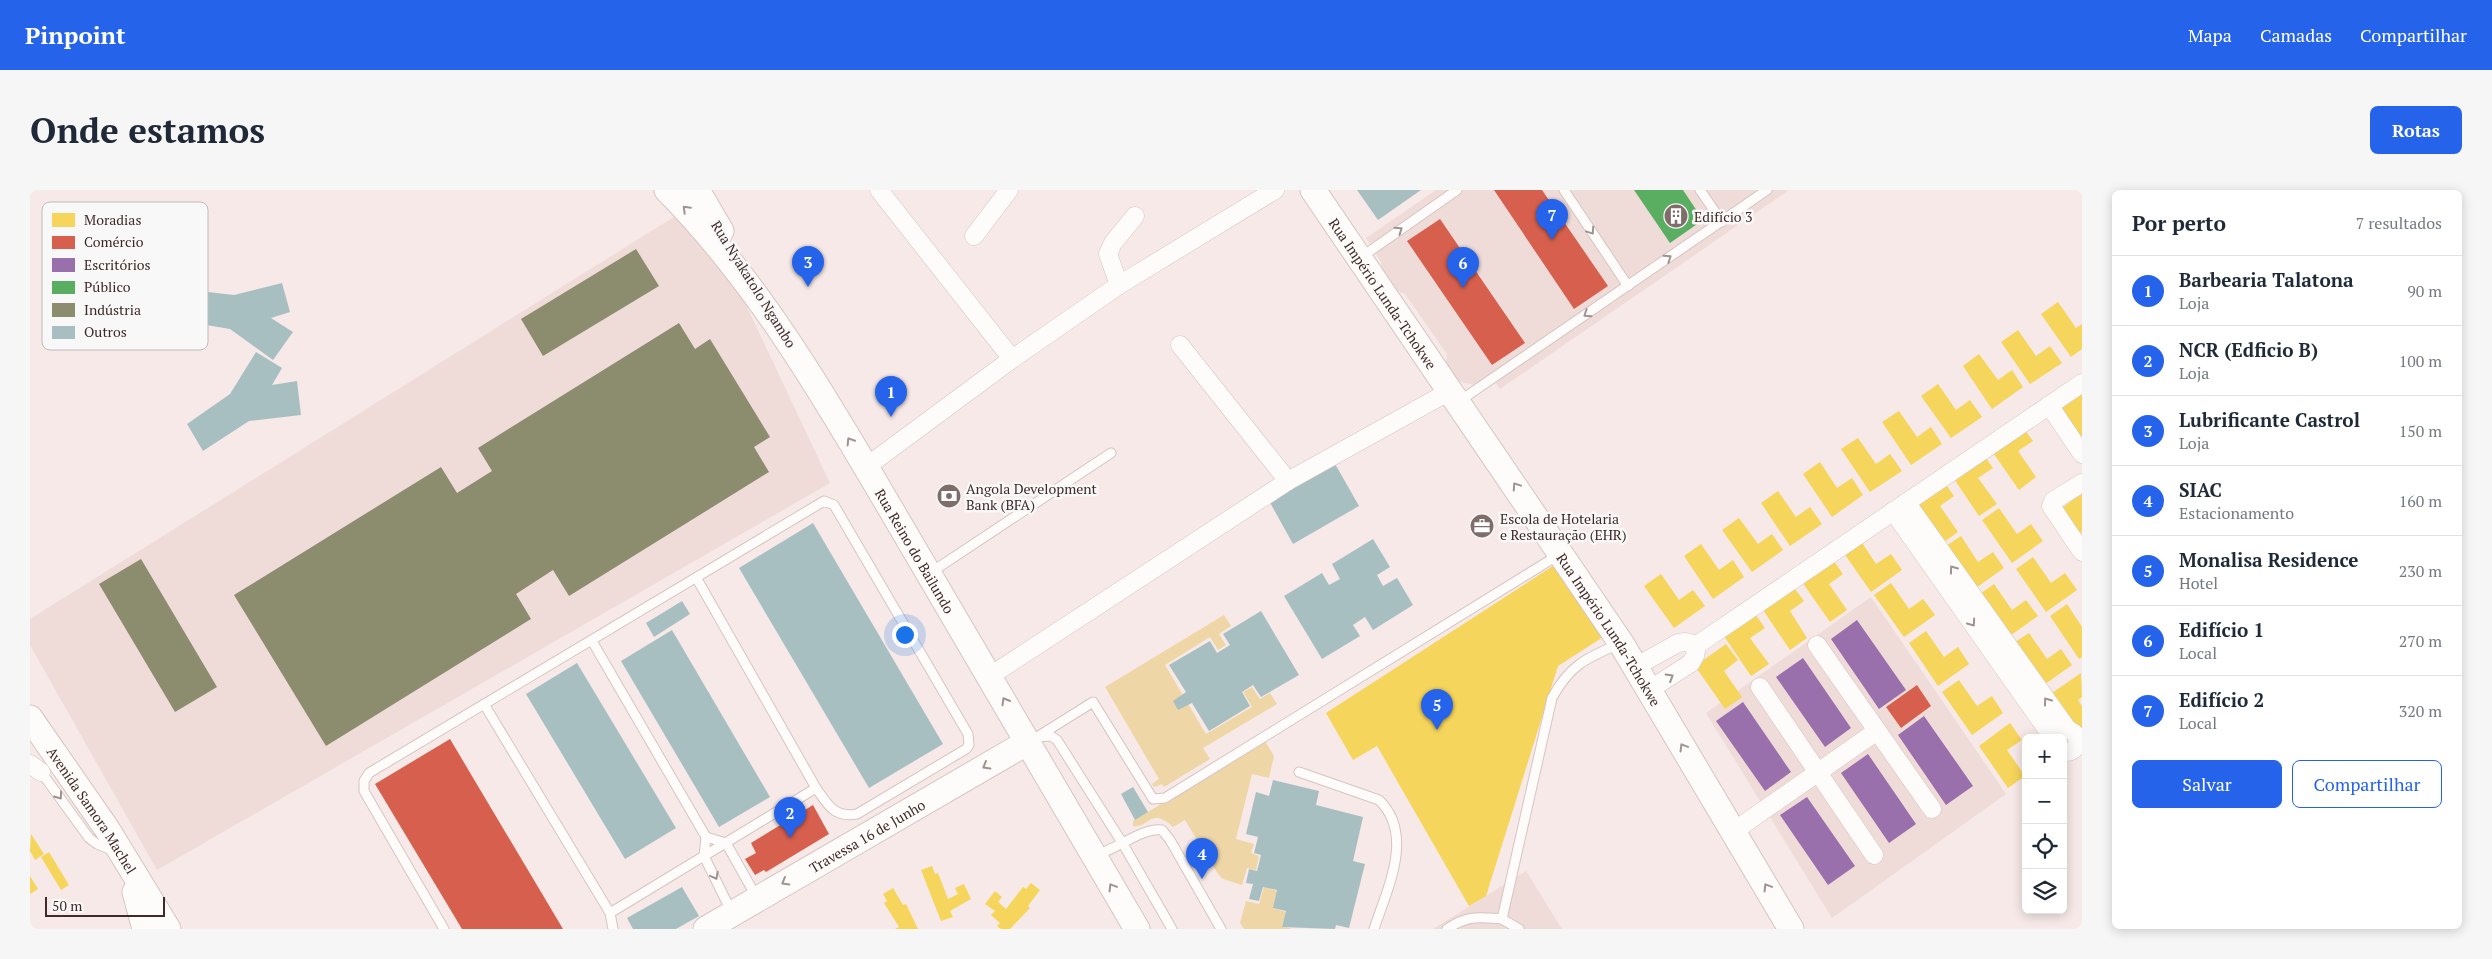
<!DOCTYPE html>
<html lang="pt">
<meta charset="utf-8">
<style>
:root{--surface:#fff;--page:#f6f6f7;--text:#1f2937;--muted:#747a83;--line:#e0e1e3;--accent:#2563eb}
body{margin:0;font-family:"PT Serif",serif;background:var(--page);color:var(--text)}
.controls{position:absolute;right:15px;bottom:15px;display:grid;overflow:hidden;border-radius:8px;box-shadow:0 2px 12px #0003}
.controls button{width:45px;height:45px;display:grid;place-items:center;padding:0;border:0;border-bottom:1px solid var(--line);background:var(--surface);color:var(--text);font:25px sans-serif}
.scale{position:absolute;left:15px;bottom:12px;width:120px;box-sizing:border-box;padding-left:5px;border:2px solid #3f2a27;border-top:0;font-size:14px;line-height:18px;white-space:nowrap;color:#3f2a27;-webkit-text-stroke:4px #f8f8f8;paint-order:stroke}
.you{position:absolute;left:874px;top:444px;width:18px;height:18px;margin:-12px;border:4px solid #fff;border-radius:50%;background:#1a73e8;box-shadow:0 0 0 8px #1a73e833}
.badge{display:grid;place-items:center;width:32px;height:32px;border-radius:50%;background:var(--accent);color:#fff;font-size:16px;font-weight:700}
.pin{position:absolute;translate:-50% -41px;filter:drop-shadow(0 1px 2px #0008)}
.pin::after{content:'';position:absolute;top:26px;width:18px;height:15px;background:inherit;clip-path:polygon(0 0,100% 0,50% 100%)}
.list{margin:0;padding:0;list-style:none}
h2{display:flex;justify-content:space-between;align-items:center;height:65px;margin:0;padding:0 20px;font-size:21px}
h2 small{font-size:16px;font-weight:400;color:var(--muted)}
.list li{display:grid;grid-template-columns:32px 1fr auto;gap:15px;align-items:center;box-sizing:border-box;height:70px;padding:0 20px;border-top:1px solid var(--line)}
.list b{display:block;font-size:19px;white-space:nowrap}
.list p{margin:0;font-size:16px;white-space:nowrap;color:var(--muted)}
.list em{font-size:16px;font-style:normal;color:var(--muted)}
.actions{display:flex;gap:10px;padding:15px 20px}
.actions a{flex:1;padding:11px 0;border:1px solid var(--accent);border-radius:8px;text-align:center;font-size:18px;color:var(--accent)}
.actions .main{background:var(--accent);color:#fff}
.icon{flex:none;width:28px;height:28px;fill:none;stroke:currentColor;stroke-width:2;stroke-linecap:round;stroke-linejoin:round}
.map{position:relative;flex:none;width:2052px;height:739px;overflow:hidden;border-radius:8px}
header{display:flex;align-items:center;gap:30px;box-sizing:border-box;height:70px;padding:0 25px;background:var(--accent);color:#fff}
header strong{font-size:24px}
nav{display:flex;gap:28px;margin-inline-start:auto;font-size:18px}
.intro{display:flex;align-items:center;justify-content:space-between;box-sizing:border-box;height:120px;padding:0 30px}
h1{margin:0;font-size:35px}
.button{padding:12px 22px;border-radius:8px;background:var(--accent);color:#fff;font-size:18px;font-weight:700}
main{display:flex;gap:30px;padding:0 30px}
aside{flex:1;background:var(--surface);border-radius:8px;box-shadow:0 2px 12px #0003}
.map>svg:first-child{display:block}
</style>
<header>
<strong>Pinpoint</strong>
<nav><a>Mapa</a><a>Camadas</a><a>Compartilhar</a></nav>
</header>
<div class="intro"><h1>Onde estamos</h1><a class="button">Rotas</a></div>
<main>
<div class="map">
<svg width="2052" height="739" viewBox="0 0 2052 739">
<rect width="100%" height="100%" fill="#f6e9e7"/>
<!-- built -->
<g fill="#efdbd8">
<path d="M1406 0H1759L1470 199 1460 185 1444 195 1427 191 1416 173 1417 164 1375 104 1367 101 1352 82 1351 72 1336 48Z"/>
<path d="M647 25 709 100 800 293 127 680 0 455V429Z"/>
<path d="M1841 407 1976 604 1802 728 1676 523Z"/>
<path d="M1496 681 1532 739H1403Z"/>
</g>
<!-- green -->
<g fill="#efd6a6">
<path d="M1194 425 1201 436 1189 444 1196 455 1188 460 1180 447 1135 475 1176 544 1222 517 1213 502 1222 497 1230 509 1240 503 1247 514 1173 558 1180 569 1134 597 1132 594 1124 597 1122 594 1129 589 1075 497Z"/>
<path d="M1235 551 1244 566 1239 588 1222 584 1206 649 1224 654 1221 663 1229 666 1226 680 1217 678 1212 695 1193 689 1188 684 1155 630 1143 637C1120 616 1119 639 1103 636V631Z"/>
<path d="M1234 697 1247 701 1243 718 1256 722 1252 736 1262 739H1214L1210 733 1216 711 1229 714Z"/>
</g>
<!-- homes -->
<g fill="#f6d55c">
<path d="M2028 112 2046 138 2052 134V159L2041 167 2011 124Z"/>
<path d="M1988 140 2006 166 2020 156 2032 173 2000 194 1971 152Z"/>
<path d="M1949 164 1968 190 1982 180 1993 197 1962 219 1933 176Z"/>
<path d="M1908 194 1926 220 1940 210 1952 227 1921 248 1891 206Z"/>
<path d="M2052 198V258L2024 218Z"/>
<path d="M1869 221 1887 247 1901 237 1912 254 1881 275 1852 232Z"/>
<path d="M1991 235 2003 251 1988 261 2006 287 1989 300 1959 257Z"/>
<path d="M1828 248 1846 274 1860 264 1872 281 1840 302 1811 259Z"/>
<path d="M1951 261 1963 278 1948 288 1967 314 1949 326 1920 283Z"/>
<path d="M1790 272 1807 298 1822 288 1833 305 1802 327 1773 284Z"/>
<path d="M1912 289 1924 306 1910 316 1928 342 1911 354 1881 311Z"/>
<path d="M1748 301 1766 327 1780 317 1792 334 1760 356 1731 313Z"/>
<path d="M2052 303V342L2046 346 2028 321Z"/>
<path d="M1969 318 1987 344 2001 334 2013 351 1982 373 1952 330Z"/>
<path d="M1709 328 1728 354 1742 344 1753 360 1722 382 1692 340Z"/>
<path d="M1931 346 1948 372 1963 362 1974 378 1943 400 1913 358Z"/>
<path d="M1829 348 1846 374 1861 364 1872 380 1841 402 1811 359Z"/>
<path d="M1671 354 1689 380 1703 370 1714 387 1683 409 1654 366Z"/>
<path d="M1801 367 1813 384 1799 394 1817 420 1800 432 1770 389Z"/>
<path d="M2003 367 2021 393 2035 383 2047 400 2016 422 1986 379Z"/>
<path d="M1529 372 1573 447 1528 476 1456 706 1439 716 1347 556 1323 570 1296 523Z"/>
<path d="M1631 384 1649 410 1663 400 1675 416 1644 438 1614 396Z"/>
<path d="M1861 393 1879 419 1893 409 1905 425 1874 447 1844 405Z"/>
<path d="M1964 394 1982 420 1996 410 2008 426 1977 448 1947 406Z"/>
<path d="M1762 395 1774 411 1760 421 1777 448 1760 460 1731 417Z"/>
<path d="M2037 414 2052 437V467L2049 469 2020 426Z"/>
<path d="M1723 421 1735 438 1720 448 1739 474 1721 486 1692 443Z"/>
<path d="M1896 441 1914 467 1928 457 1939 474 1908 496 1879 453Z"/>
<path d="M1999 443 2017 469 2031 459 2042 475 2011 497 1982 454Z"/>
<path d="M1696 454 1708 470 1694 481 1712 507 1695 519 1665 476Z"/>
<path d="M2051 483 2052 507 2048 510 2052 516V546L2019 505Z"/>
<path d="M1929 490 1947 516 1962 506 1973 523 1942 545 1912 502Z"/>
<path d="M1980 533 1992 550 1977 560 1995 586 1978 598 1949 556Z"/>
<path d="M1 644 14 664 5 670 0 661Z"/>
<path d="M19 662 39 695 31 700 11 667Z"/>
<path d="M902 676 905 684 908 683 918 709 928 704 925 698 934 694 941 709 920 721 923 727 911 731 891 680Z"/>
<path d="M0 686 8 699 0 704Z"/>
<path d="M1001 693 1010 700 998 716 1000 718 980 739H971L967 736 970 733 961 725 965 721 955 714 965 701 972 707 968 712 976 719 993 697 996 699Z"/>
<path d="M863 698 873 715 876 714 888 739H865L869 737 854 713 857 711 853 704Z"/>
</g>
<!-- shops -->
<g fill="#d6604d">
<path d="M1464 0H1512L1578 96 1544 119Z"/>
<path d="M1410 29 1495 153 1462 175 1377 51Z"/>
<path d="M1887 495 1901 516 1871 538 1856 517Z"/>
<path d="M420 549 533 739H432L345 594Z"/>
<path d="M783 615 799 644 736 682 734 680 725 685 715 669 726 663 721 653Z"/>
</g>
<!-- offices -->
<g fill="#9970ab">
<path d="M1827 430 1876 500 1849 519 1801 449Z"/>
<path d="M1773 468 1821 538 1795 557 1746 487Z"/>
<path d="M1713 512 1761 582 1735 601 1686 531Z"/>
<path d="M1894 526 1943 596 1916 615 1868 545Z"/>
<path d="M1838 564 1886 634 1859 653 1811 583Z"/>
<path d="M1777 607 1825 676 1798 695 1750 625Z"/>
</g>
<!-- public -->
<path fill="#5aae61" d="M1604 0H1653L1673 30 1640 53Z"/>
<!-- industry -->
<g fill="#8c8c6e">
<path d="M606 59 629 96 513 166 491 129Z"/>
<path d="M649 133 665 159 680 149 740 247 724 257 739 282 539 406 523 380 486 404 501 429 296 556 204 405 411 277 427 303 462 281 448 258Z"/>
<path d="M111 369 187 497 145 522 69 394Z"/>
</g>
<!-- building -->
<g fill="#a8bfc2">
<path d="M1327 0H1391L1348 30Z"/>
<path d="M252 93 260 122 241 128 263 142 243 170 200 139 147 130 152 99 204 105Z"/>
<path d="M226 162 252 178 242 195 267 191 271 225 219 231 173 261 157 234 200 204Z"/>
<path d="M1304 272 1329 316 1263 354 1238 309Z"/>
<path d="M783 333 913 554 839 598 709 378Z"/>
<path d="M1343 349 1360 377 1347 385 1353 396 1367 388 1383 415 1343 440 1335 427 1323 435 1330 446 1292 469 1254 406 1292 383 1299 395 1310 389 1302 374Z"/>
<path d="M652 411 660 424 624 447 616 433Z"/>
<path d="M1231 421 1269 485 1231 507 1223 495 1212 502 1220 516 1179 541 1162 513 1148 520 1143 511 1156 502 1139 475 1180 451 1187 463 1200 455 1193 444Z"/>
<path d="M642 440 740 607 689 637 591 471Z"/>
<path d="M547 473 646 638 595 669 496 504Z"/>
<path d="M1243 590 1289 601 1286 615 1333 627 1323 671 1335 674 1319 738 1306 735 1305 739 1252 737 1256 721 1243 718 1247 700 1233 697 1229 711 1219 709 1223 694 1216 693 1219 679 1227 681 1231 665 1224 663 1228 647 1216 644 1226 602 1239 606Z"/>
<path d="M1103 597 1118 622 1105 630 1091 604Z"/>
<path d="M652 697 669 726 646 739H603L597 728Z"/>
</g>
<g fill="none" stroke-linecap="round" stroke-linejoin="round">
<defs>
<g id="lane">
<path d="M1534 0 1598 96"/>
<path d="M1670 0 1692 32"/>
<path d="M1330 68 1427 0"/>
<path d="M1428 212 1737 0"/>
<path d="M900 383 1081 263"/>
<path d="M562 451 676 647 674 666 702 723"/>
<path d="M454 514 580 723 583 739"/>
<path d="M1007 547 1021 546 1027 550 1093 654 1142 739"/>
<path d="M999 552 1063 512 1123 609 1135 608 1530 364"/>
<path d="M9 579 59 648 67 654 82 660"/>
<path d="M1269 582 1349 610C1385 645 1357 699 1344 739"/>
<path d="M676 647 696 653 727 708"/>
<path d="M1066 665C1085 660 1113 637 1132 640L1140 650 1191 739"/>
<path d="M580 723 786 598"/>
<path d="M414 739 334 601V591L339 583 794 311 804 315 938 544 939 555 936 559 827 624C804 628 798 615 786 598L667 389"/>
<path d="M1417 739C1438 725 1448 727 1472 729"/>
<path d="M1489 739 1472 729 1522 508C1539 476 1556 468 1589 454"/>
</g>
<g id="street">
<path d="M849 0 982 169"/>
<path d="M944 46 979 0"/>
<path d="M1089 95 1078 64 1083 53 1105 26"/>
<path d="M1150 155 1258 291"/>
<path d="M2019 215 2052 264"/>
<path d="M836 277 982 169 1089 95 1245 0"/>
<path d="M2052 293 2023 311 2021 316 2052 362"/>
<path d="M1876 312 2036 537C2038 540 2042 541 2045 544 2052 554 2043 564 2033 562"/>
<path d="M1863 321 2023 548"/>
<path d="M1787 455 1902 619"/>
<path d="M1605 477 1648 453 1655 452 1667 455 2052 193"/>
<path d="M960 486 1258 291 1420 201"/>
<path d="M1730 497 1844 665"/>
<path d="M1619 500 1661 473 1665 466 1667 455"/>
<path d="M0 574 11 582"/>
<path d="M1704 641 1847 541"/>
</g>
<g id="secondary">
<path id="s1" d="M637 0C731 95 799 214 866 328 947 465 1026 603 1107 739"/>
<path d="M667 0 691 41"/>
<path id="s2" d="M1283 0 1591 453 1761 739"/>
<path id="s3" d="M0 528 77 639 138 739"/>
<path d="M105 702 115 739"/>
<path id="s4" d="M676 739 998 552"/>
</g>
</defs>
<!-- lane casing -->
<use href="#lane" stroke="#d6c5c2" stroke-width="11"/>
<!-- street casing -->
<use href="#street" stroke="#d6c5c2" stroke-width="19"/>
<!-- secondary casing -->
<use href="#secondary" stroke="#d6c5c2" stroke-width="27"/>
<!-- lane -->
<use href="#lane" stroke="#fefcfb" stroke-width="9"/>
<!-- street -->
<use href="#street" stroke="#fefcfb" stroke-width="18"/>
<!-- secondary -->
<use href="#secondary" stroke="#fefcfb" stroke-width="25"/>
</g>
<!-- one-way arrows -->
<defs><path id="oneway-chevron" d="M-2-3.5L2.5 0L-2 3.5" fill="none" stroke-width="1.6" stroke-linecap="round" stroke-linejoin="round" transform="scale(1.25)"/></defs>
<g stroke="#9e9391">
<use href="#oneway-chevron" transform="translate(656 19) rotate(-135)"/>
<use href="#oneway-chevron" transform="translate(1369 40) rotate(-35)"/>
<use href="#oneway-chevron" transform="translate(1561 41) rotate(56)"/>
<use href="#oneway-chevron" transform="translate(1638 68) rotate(-34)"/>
<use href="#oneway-chevron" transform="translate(1557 124) rotate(146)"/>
<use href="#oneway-chevron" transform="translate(820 251) rotate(-122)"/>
<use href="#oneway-chevron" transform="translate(1486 296) rotate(-124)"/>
<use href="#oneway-chevron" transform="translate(1923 379) rotate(-126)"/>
<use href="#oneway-chevron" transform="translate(1942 433) rotate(55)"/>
<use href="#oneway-chevron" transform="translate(1640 487) rotate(-31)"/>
<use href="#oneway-chevron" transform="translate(975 511) rotate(-120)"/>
<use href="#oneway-chevron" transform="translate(2017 511) rotate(-126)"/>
<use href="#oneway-chevron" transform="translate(1653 557) rotate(-121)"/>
<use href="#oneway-chevron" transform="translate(956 576) rotate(150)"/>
<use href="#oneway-chevron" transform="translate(29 606) rotate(54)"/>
<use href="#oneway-chevron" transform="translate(685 686) rotate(62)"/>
<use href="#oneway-chevron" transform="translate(755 692) rotate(150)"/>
<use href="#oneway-chevron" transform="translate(1082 697) rotate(-121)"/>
<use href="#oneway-chevron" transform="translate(1737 697) rotate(-121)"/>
</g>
<!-- icons -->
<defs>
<symbol id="building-disc" viewBox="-11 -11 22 22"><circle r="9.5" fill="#7f6d6a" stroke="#f8f8f8"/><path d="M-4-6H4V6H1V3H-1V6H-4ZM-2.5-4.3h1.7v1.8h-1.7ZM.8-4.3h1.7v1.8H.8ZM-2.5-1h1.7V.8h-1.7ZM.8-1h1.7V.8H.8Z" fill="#fff"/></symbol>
<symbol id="bank-disc" viewBox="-11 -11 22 22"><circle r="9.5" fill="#7f6d6a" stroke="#f8f8f8"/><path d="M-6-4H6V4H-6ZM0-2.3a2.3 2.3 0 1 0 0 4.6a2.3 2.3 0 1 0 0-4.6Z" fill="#fff"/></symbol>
<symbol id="office-disc" viewBox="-11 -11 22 22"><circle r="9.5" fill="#7f6d6a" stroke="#f8f8f8"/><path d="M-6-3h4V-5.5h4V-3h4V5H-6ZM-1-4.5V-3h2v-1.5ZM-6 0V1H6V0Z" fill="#fff"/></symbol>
</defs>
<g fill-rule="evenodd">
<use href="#building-disc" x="1632" y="12" width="28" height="28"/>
<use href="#bank-disc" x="905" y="292" width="28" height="28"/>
<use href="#office-disc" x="1438" y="322" width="28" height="28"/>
</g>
<g text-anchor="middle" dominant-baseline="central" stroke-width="5" stroke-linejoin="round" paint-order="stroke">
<!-- poi labels -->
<g font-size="14" fill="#3f2a27" stroke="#f8f8f8" text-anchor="start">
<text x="1664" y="26">Edifício 3</text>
<text x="936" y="298">Angola Development<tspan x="936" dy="16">Bank (BFA)</tspan></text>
<text x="1470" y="328">Escola de Hotelaria<tspan x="1470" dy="16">e Restauração (EHR)</tspan></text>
</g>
<!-- street labels -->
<g font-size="14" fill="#3f2a27" stroke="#f8f8f8">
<text transform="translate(724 94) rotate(58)">Rua Nyakatolo Ngambo</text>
<text stroke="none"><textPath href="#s2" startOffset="125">Rua Império Lunda-Tchokwe</textPath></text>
<text stroke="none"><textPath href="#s1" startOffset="439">Rua Reino do Bailundo</textPath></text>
<text stroke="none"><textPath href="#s2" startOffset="530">Rua Império Lunda-Tchokwe</textPath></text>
<text stroke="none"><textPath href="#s3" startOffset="111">Avenida Samora Machel</textPath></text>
<text stroke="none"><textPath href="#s4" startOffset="186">Travessa 16 de Junho</textPath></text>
</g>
</g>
<!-- legend -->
<rect x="12" y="12" width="166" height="148" rx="8" fill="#f8f8f8" stroke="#c0bab9" stroke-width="1"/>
<rect x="22" y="23" width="23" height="14" fill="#f6d55c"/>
<rect x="22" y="46" width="23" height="13" fill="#d6604d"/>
<rect x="22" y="68" width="23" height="14" fill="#9970ab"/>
<rect x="22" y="91" width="23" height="13" fill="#5aae61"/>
<rect x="22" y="113" width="23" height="14" fill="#8c8c6e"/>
<rect x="22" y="136" width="23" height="13" fill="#a8bfc2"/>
<g font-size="14" fill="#3f2a27">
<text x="54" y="35">Moradias</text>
<text x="54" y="57">Comércio</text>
<text x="54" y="80">Escritórios</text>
<text x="54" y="102">Público</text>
<text x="54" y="125">Indústria</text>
<text x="54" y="147">Outros</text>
</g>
</svg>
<div class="controls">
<button>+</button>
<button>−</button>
<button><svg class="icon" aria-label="locate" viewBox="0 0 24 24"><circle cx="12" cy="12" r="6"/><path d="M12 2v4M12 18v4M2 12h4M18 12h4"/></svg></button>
<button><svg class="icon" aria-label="layers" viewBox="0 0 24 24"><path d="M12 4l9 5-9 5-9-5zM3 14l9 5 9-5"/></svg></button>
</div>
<div class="scale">50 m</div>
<div class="you"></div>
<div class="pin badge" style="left:861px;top:227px">1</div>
<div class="pin badge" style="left:760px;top:648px">2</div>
<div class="pin badge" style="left:778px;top:97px">3</div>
<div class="pin badge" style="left:1172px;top:689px">4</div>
<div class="pin badge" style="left:1407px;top:540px">5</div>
<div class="pin badge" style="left:1433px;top:98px">6</div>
<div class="pin badge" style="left:1522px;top:50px">7</div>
</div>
<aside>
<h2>Por perto<small>7 resultados</small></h2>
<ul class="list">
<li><span class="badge">1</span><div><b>Barbearia Talatona</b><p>Loja</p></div><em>90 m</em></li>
<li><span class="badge">2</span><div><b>NCR (Edficio B)</b><p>Loja</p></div><em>100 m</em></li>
<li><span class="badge">3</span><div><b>Lubrificante Castrol</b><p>Loja</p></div><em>150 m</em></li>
<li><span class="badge">4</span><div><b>SIAC</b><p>Estacionamento</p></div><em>160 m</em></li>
<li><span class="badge">5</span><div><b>Monalisa Residence</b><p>Hotel</p></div><em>230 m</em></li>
<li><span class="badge">6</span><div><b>Edifício 1</b><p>Local</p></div><em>270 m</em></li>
<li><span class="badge">7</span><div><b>Edifício 2</b><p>Local</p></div><em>320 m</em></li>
</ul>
<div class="actions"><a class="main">Salvar</a><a>Compartilhar</a></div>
</aside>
</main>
